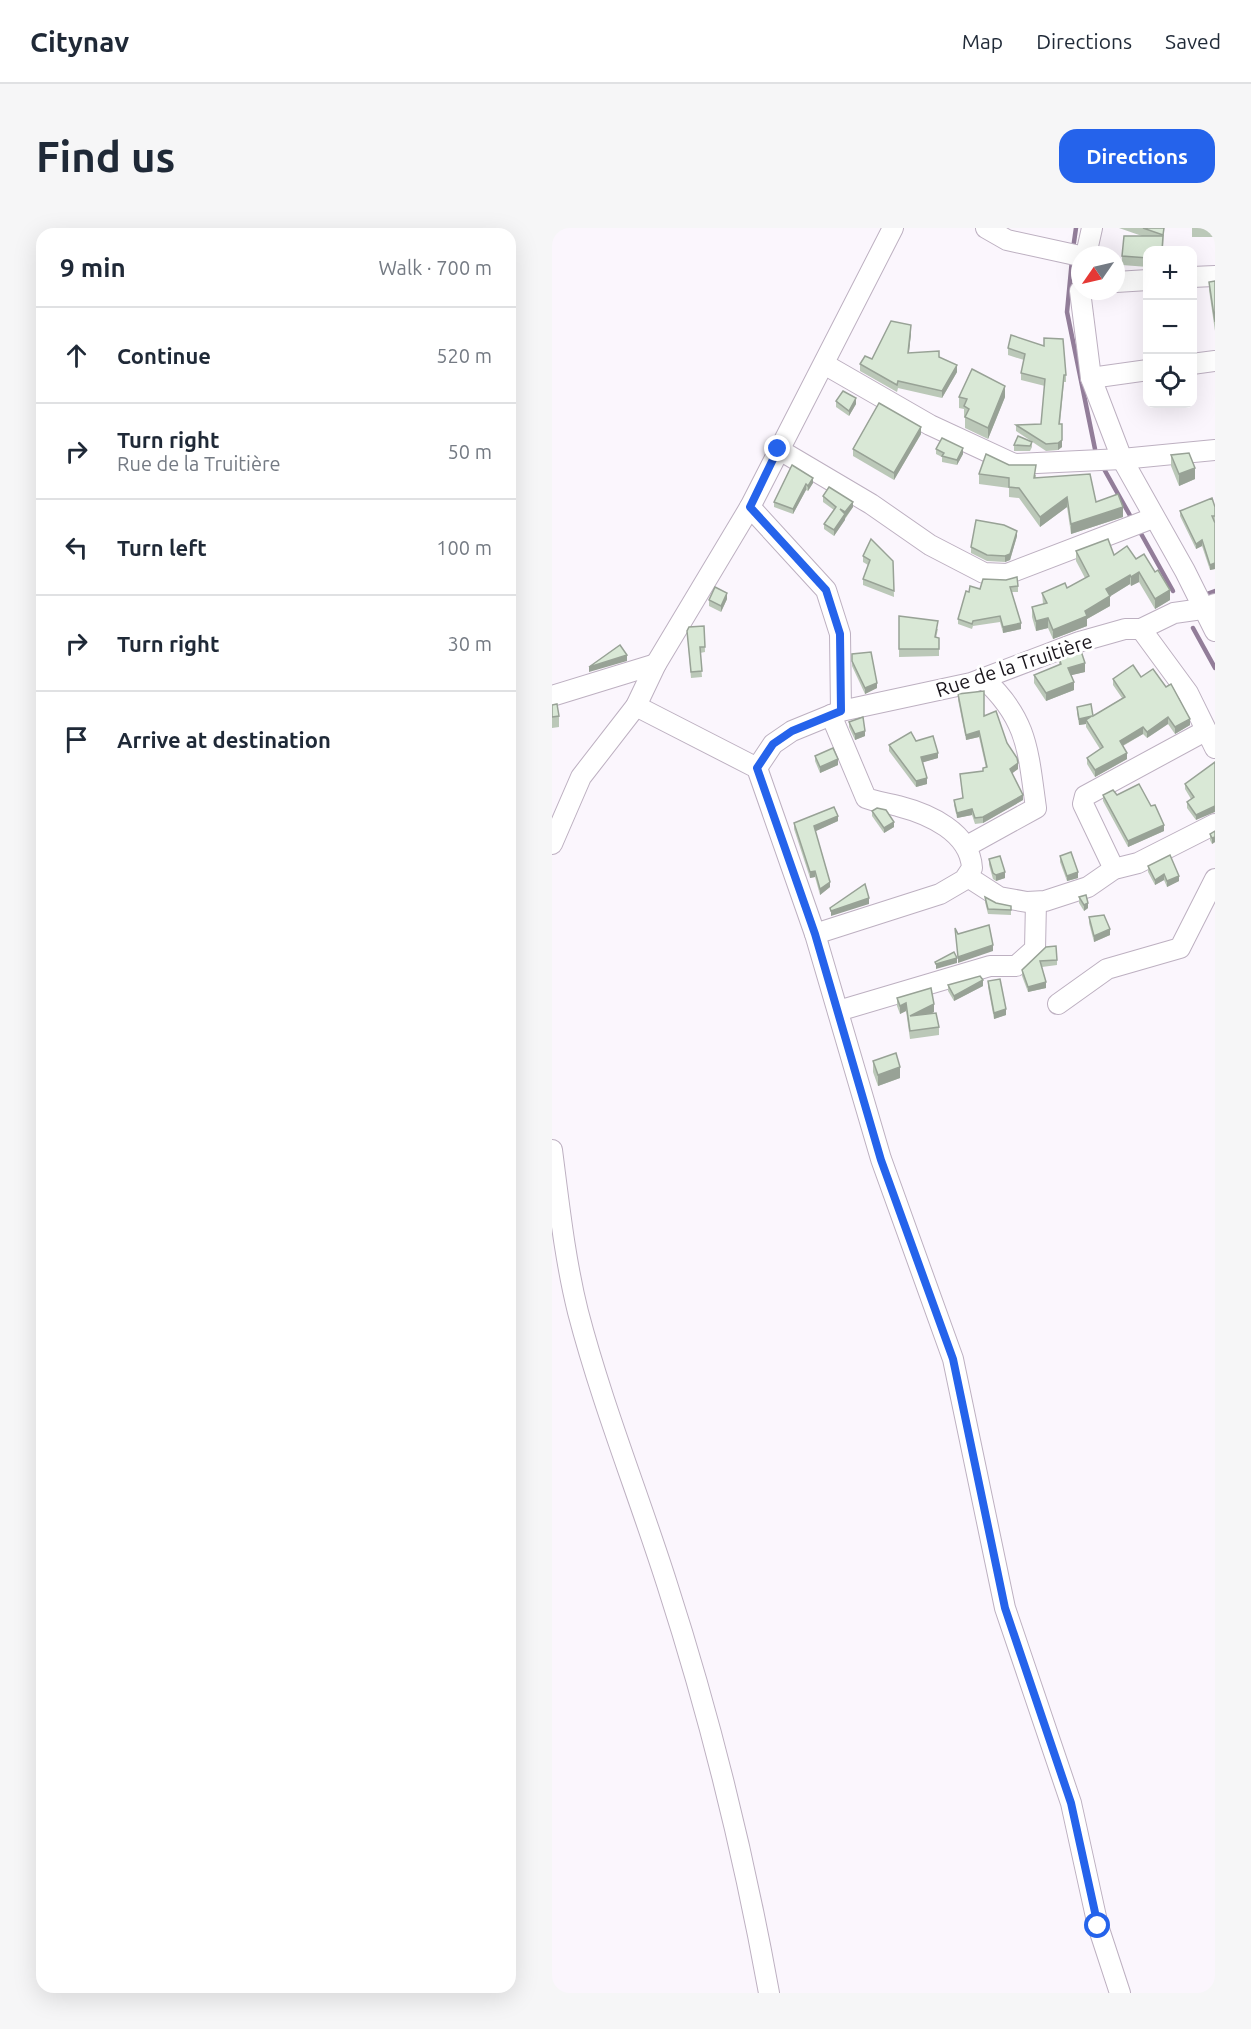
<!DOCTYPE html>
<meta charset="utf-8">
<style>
:root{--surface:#fff;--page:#f6f6f7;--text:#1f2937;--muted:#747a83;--line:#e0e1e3;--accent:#2563eb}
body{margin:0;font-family:Ubuntu,sans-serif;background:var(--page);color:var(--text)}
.controls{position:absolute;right:18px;top:18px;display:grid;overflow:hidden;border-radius:12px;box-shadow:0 6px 24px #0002}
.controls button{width:54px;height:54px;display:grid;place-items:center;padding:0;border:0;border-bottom:2px solid var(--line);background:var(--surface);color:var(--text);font:30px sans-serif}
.compass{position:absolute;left:519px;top:18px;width:54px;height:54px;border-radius:50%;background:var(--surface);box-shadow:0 6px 24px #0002;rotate:236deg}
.stop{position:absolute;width:18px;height:18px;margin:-14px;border:4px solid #2563eb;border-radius:50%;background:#fff}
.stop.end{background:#2563eb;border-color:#fff;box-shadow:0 2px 6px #0008}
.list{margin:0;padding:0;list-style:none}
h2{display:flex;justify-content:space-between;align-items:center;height:78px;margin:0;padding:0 24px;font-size:26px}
h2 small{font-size:20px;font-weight:400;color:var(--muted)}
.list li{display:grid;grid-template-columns:39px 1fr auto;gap:18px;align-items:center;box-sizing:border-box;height:96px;padding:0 24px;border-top:2px solid var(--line)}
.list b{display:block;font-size:22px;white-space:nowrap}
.list p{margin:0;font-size:20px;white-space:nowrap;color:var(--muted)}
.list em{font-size:20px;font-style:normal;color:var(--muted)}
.icon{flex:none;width:33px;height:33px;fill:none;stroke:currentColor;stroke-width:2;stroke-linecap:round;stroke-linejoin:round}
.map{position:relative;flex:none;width:663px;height:1765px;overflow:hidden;border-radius:18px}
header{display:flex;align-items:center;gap:36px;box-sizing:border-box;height:84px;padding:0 30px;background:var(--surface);border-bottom:2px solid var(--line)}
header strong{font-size:28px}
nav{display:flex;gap:33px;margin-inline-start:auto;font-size:21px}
.intro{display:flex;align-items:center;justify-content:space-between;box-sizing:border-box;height:144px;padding:0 36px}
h1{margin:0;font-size:42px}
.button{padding:15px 27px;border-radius:18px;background:var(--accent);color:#fff;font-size:21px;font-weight:700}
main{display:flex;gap:36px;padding:0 36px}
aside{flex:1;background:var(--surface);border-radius:18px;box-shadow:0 6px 24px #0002}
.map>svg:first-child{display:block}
</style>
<header>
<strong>Citynav</strong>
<nav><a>Map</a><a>Directions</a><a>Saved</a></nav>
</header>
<div class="intro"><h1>Find us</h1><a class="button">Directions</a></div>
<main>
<aside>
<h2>9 min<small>Walk · 700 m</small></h2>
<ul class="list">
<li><svg class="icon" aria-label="ahead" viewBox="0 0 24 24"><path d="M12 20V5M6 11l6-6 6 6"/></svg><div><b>Continue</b></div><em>520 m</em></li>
<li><svg class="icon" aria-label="right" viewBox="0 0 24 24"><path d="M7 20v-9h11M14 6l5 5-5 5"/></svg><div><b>Turn right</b><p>Rue de la Truitière</p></div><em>50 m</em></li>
<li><svg class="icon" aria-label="left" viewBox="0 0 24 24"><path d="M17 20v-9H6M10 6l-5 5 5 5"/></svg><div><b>Turn left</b></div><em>100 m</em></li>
<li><svg class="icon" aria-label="right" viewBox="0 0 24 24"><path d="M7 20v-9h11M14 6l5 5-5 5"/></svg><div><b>Turn right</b></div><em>30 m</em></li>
<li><svg class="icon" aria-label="arrive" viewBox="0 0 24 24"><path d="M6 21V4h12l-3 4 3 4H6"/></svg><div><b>Arrive at destination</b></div></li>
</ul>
</aside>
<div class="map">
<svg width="663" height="1765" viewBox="0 0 663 1765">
<rect width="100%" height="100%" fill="#fbf6fd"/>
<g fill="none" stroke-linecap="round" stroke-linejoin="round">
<!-- stream -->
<g stroke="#927d99" stroke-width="4.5">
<path d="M521 21 524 0"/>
<path d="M520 32 515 84 543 221"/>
<path d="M552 241 580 291"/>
<path d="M587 302 621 363"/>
<path d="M652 367 663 363"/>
<path d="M641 400 663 440"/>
</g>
<defs>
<g id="minor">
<path d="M434 0 455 12 528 28"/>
<path d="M534 27 540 0"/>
<path d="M640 49 663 48"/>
<path d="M564 54 596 52"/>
<path d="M528 63 539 150 570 231 633 343 663 403"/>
<path d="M272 136 378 197 462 236 570 231 663 222"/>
<path d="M640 136 663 133"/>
<path d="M539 150 596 142"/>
<path d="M226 221 319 276 378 317 432 345 455 346 601 290"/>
<path d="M198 279 274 362 288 406 289 483"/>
<path d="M589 401 636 465 663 520"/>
<path d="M0 468 104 436"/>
<path d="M84 478 205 540 263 706 329 931 401 1131 453 1380 519 1575 546 1698 568 1765"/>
<path d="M205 540 221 516 240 503 289 483 419 455 527 414 573 401H589L622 385 650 381 663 376"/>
<path d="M0 616 29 549 84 478 104 436 198 279 341 0"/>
<path d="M415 618 484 580C476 523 476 491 431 450"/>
<path d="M562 641 531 576 533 568 653 503"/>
<path d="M416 649 447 669 475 674 493 673 536 659 562 641 586 635 663 596"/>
<path d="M263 706 388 666 412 652 420 640C418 604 377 586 346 578 336 575 324 574 314 570L279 487"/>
<path d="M506 776 555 741 628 720 663 651"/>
<path d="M286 783 438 738H464L483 721 484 674"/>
<path d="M0 922C7 976 13 1032 26 1084 50 1176 86 1265 115 1356 158 1489 192 1627 217 1765"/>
</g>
</defs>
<!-- minor casing -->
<use href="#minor" stroke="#bdb0c1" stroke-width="22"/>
<!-- minor -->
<use href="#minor" stroke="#fff" stroke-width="20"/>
</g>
<!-- wall -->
<g fill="#bbc8b8">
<path d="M567 0H612L611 22H596V39L570 37V28L590 8Z"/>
<rect x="640" y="0" width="23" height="9"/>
<path d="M663 53V103L657 62V54Z"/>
<path d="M359 105 357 125 387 129 405 144 390 170 346 160 345 164 308 143V136L320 131Z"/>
<path d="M459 107 514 147V154H512L508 196 510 219 506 222 494 223 464 203V197L489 196 493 158 469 152V145L472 132 456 127V120Z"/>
<path d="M407 169H453L436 211 413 200V190L412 189V181L407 180Z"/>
<path d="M284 173 304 176 297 188 284 179Z"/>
<path d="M369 206 342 252 301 228V221Z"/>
<path d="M480 214V219L478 223H462V217Z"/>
<path d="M384 221 411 226 405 237 390 234V229L384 226Z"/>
<path d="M619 227 643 251 627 258 619 238Z"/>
<path d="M240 237 261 255 256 263 254 262 241 286 222 279V274Z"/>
<path d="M457 237 484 247V250L544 274 571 289 519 306 515 279 488 299 467 270 457 269V260L427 256V246Z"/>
<path d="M271 268 301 279 282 308 272 301V296L282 282 271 274Z"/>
<path d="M663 279V341L658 342 650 318 644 321 628 288V283Z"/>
<path d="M465 308 458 332 453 334 435 333 419 325V319Z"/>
<path d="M524 323 562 327 584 331 618 372 603 381 587 354 579 358 578 356 558 368V378L535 391V398L501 411 496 400 484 403 480 389V379L491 376 490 365 515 360 533 350 524 333Z"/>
<path d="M311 328 341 333 342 369 311 357V351L316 337 311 334Z"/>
<path d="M466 358V364H460L469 401 451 405 448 394 421 398 420 401 406 396V391L417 364 428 361Z"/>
<path d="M175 371 169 384 157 378V372Z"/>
<path d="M347 388 386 401 384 410 387 421V428L347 429Z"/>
<path d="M152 398 153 424 148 425 150 449 139 450 135 403Z"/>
<path d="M300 426 325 460 313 466 300 438Z"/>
<path d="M507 429 533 444 519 447 522 462 494 473 482 455V447L507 437Z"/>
<path d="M589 449 638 497 623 506 616 496 595 510 591 506 571 518 575 531 543 549 535 536V530L548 521 534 499V496L527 497 525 485V479L541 488 570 470 561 457V451Z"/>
<path d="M406 466 432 488 455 515 466 541 460 545 471 572 431 595 423 596 420 587 405 590 402 577V572L411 570 408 546 431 543V540H434L427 509 414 512 406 472Z"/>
<path d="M0 477 7 488V499L0 500Z"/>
<path d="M297 494 313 508 303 512 297 499Z"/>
<path d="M364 513 386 530 371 534 375 556 364 559 337 523V517Z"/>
<path d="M263 528 286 537 268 545 263 533Z"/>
<path d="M663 534 644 592 635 580V574L639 571 633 561V556Z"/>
<path d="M551 567H565L612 603 576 619 551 573Z"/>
<path d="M320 583 342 599 332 605 320 588Z"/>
<path d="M286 593 263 603 278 659 268 667 263 649 258 650 242 601V595Z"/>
<path d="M663 603V614L660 616 658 612V606Z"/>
<path d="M508 628 526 650 515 653 508 634Z"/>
<path d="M437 631 453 650 444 653 441 651 437 637Z"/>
<path d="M596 638 627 653 615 659 612 652 603 657 596 644Z"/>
<path d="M433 669 444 675 459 678V687L436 686 433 674Z"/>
<path d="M527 669 536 680 532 683 527 675Z"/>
<path d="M537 689 558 707 542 714 537 695Z"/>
<path d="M494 719 505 732V737L490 739 494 760 476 764 470 748V742Z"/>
<path d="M436 753 454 787 442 791 436 759Z"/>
<path d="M396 757 431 758 402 773 396 763Z"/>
<path d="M345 770 382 784 380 785 387 799V807L358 811 354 783 348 786 345 778Z"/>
<path d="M321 833 348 850 326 858 321 844Z"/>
</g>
<!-- shaded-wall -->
<g fill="#98a296">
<path d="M359 97V105L356 132V125Z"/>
<path d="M405 137V144L390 170V163Z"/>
<path d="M453 158V169L436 211V200Z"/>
<path d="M304 170V176L297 188V183Z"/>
<path d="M369 199V206L342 252V245Z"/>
<path d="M510 212V219L506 222V215Z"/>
<path d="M411 220V226L405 237V232Z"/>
<path d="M643 240V251L627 258V246Z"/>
<path d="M261 250V255L256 263V258Z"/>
<path d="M254 256V262L241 286V281Z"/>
<path d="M515 269V279L488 299V289Z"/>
<path d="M301 274V279L293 290V284Z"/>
<path d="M571 279V289L519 306V296Z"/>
<path d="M293 286V292L282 308V302Z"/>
<path d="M465 303V308L458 332 453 334V328Z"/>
<path d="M650 312V318L644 321V316Z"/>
<path d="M663 335V341L658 342V337Z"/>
<path d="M587 344V354L579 358V349Z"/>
<path d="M578 347V356L554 371V361Z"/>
<path d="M618 362V372L603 381V371Z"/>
<path d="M175 365V371L169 384V378Z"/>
<path d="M558 368V378L535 391V398L501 411V402Z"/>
<path d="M496 390V400L484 403V393Z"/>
<path d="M469 395V401L451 405V399Z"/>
<path d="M75 427V433L37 444V439Z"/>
<path d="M533 435V444L516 448V440Z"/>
<path d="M522 454V462L494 473V465Z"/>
<path d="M325 455V460L313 466V460Z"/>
<path d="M540 488 534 492V496L527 497V491Z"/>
<path d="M616 489V496L595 510V504Z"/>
<path d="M638 491V497L623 506V499Z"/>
<path d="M591 499V506L568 519V513Z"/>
<path d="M313 503V508L303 512V506Z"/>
<path d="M427 503V509L414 512V507Z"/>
<path d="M386 525V530L369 535V529Z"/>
<path d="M575 525V531L543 549V542Z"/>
<path d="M286 531V537L268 545V539Z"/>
<path d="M466 535V541L458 547V541Z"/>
<path d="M375 550V556L364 559V553Z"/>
<path d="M471 567V572L431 595V589Z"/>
<path d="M663 578V584L644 592V587Z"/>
<path d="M420 581V587L405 590V585Z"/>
<path d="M286 588V593L262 604V598Z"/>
<path d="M342 594V599L332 605V600Z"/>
<path d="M612 597V603L576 619V613Z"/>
<path d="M663 609V614L660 616V610Z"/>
<path d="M263 643V649L258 650V644Z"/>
<path d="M453 644V650L444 653V647Z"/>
<path d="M526 644V650L515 653V648Z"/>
<path d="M612 646V652L603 657V652Z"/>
<path d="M627 648V653L615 659V653Z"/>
<path d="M278 654V659L268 667V661Z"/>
<path d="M317 670V676L279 688V683Z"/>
<path d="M536 675V680L532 683V677Z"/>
<path d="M558 701V707L542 714V708Z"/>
<path d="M441 717V723L406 735V729Z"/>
<path d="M405 730V735L384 741V736Z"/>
<path d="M431 752V758L402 773V768Z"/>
<path d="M494 754V760L476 764V759Z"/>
<path d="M354 775V783L348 786V778Z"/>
<path d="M382 776V784L358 797V788Z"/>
<path d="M454 781V787L442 791V785Z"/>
<path d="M348 839V850L326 858V847Z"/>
</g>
<!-- building -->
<g fill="#d9e8d6" stroke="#98a296" stroke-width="1.5">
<path d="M591 0H612L611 7Z"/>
<path d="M572 8H611L610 22H596V30L570 28Z"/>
<path d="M663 53V94L657 54Z"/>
<path d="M339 93 359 97 356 125 387 123V129L405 137 390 163 346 153 345 157 308 136 313 128 320 131Z"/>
<path d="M459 107 492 118V110L511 111 514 147H512L507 196H510V212L506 215 494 216 464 197 489 196 493 151 469 145 473 126 456 120Z"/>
<path d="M420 141 453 158 436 200 413 189 417 181 412 178 415 171 407 169Z"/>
<path d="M291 163 304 170 297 183 284 173Z"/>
<path d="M327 175 369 199 342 245 301 221Z"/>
<path d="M466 208 480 214 478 218 462 217Z"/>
<path d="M390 210 411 220 405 232 390 228 392 225 384 221Z"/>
<path d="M637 225 643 240 627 246 619 227Z"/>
<path d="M434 226 457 237H484L482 250 538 246 544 274 566 266 571 279 519 296 515 269 488 289 467 260 457 259V250L427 246Z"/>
<path d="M240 237 261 250 256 258 254 256 241 281 222 274Z"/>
<path d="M277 259 301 274 293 284 288 281 293 286 282 302 272 296 284 279 271 268Z"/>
<path d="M660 270 663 279V288H660L663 295V335L658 337 650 312 644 316 628 283Z"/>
<path d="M424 292 452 297 465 303 458 326 453 328 435 327 419 319Z"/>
<path d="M319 311 341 333 342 363 311 351 318 332 311 328Z"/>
<path d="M556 311 562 327 575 318 584 331 592 326 603 344 606 342 618 362 603 371 587 344 579 349 578 347 554 361 558 368 533 383 535 388 501 402 496 390 484 393 480 379 495 375 490 365 513 355 515 360 537 348 524 323Z"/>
<path d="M465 349 466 358 458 359 469 395 451 399 448 388 421 393 420 396 406 391 414 363 417 364 418 358 428 361 431 351 454 352Z"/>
<path d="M163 359 175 365 169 378 157 372Z"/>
<path d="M347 388 386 393 383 409 387 410V421H347Z"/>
<path d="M152 398 153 419H148L150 443 139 444 135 403 137 399Z"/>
<path d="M68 417 75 427 37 439Z"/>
<path d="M529 423 533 435 516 440 522 454 494 465 482 447 509 436 507 429Z"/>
<path d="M319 424 325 455 313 460 300 433V426Z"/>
<path d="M581 437 589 449 601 441 614 459 619 456 638 491 623 499 616 489 595 504 591 499 568 513 575 525 543 542 535 530 551 519 534 492 540 488 527 491 525 479 539 476 541 488 573 469 561 451Z"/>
<path d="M432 463V488L444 483 455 515 465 530 466 535 458 541 471 567 431 589 423 590 420 581 405 585 402 572 411 570 408 546 431 543V540L435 539 427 503 414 507 406 466Z"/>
<path d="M5 476 7 488 0 489V477Z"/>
<path d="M311 489 313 503 303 506 297 494Z"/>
<path d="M359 504 364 513 381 508 386 525 369 529 375 550 364 553 337 517Z"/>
<path d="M281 520 286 531 268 539 263 528Z"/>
<path d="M663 534V578L644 587 635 574 642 569 633 556Z"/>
<path d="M587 556 599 578 603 577 612 597 576 613 551 567 561 562 565 567Z"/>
<path d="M282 579 286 588 262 598 278 654 268 661 263 643 258 644 242 595Z"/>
<path d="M325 580 334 582 342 594 332 600 320 583Z"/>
<path d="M663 603V609L660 610 658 606Z"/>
<path d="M519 624 526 644 515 648 508 628Z"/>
<path d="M618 627 627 648 615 653 612 646 603 652 596 638Z"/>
<path d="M448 628 453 644 444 647 441 645 437 631Z"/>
<path d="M313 656 317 670 279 683 278 680Z"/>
<path d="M534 667 536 675 532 677 527 669Z"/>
<path d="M433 669 444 675 459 678V682L436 681Z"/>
<path d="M552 687 558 701 542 708 537 689Z"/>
<path d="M437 697 441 717 406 729 403 700 406 706Z"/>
<path d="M504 718 505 732 488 733 494 754 476 759 470 742 494 719Z"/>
<path d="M402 724 405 730 384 736 383 734Z"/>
<path d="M428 748 431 752 402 768 396 757Z"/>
<path d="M448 751 454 781 442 785 436 753Z"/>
<path d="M379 760 382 776 358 788 384 785 387 799 358 803 354 775 348 778 345 770Z"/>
<path d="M344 825 348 839 326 847 321 833Z"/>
</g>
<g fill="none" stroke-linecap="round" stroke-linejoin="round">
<!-- route -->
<path stroke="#2563eb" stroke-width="8" d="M226 221 198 279 274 362 288 406 289 483 240 503 221 516 205 540 263 706 329 932 401 1131 453 1380 519 1575 546 1698"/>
</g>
<g text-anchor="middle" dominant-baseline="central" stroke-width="6" stroke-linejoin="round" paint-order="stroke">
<!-- street labels -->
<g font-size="20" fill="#19151b" stroke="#fff">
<text transform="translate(462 437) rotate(-18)">Rue de la Truitière</text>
</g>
</g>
</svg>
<div class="controls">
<button>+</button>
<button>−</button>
<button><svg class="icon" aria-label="locate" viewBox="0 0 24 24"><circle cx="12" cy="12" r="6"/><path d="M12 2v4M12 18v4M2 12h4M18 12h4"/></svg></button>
</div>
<svg class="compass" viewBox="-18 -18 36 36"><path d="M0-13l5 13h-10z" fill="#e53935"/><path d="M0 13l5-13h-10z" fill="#747a83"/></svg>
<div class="stop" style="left:546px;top:1698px"></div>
<div class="stop end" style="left:226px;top:221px"></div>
</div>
</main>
